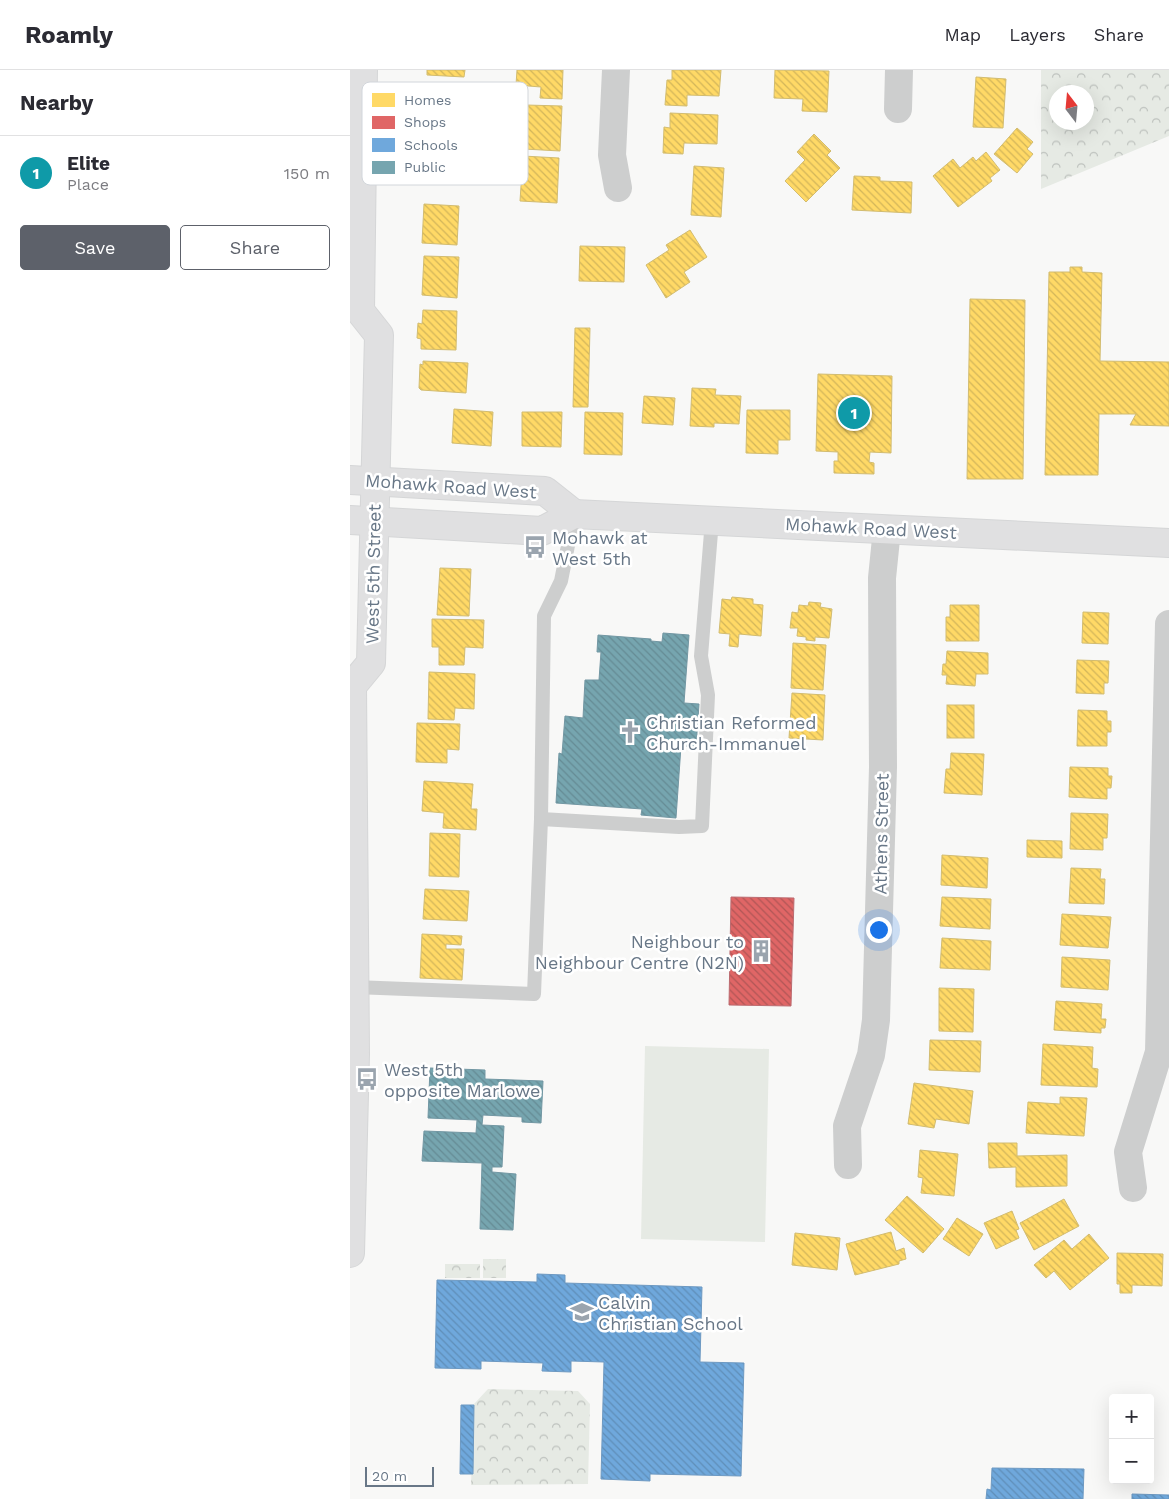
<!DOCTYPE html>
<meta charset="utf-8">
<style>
:root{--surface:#fff;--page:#f2f2f3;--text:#2b2b33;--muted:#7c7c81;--line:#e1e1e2;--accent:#5d616a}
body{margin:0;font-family:"Work Sans",sans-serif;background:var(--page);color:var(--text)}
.controls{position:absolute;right:15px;bottom:15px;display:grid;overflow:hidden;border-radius:5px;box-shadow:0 5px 20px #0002}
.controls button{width:45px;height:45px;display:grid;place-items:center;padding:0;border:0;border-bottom:1px solid var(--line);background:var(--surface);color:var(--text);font:25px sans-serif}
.compass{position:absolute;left:699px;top:15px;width:45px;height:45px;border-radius:50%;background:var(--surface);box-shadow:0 5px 20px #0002;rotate:344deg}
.scale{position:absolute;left:15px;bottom:12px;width:69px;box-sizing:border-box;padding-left:5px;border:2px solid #687787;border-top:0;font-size:14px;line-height:18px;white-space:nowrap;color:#687787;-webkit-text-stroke:4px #fff;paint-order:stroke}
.you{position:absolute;left:528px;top:859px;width:18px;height:18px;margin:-12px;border:4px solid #fff;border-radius:50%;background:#1a73e8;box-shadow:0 0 0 8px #1a73e833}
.badge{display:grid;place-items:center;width:32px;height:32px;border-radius:50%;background:var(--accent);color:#fff;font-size:16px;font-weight:700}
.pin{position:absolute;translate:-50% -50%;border:2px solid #fff;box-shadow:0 1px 5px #0006}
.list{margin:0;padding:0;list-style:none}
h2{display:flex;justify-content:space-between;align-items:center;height:65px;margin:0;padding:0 20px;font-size:21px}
h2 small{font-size:16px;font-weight:400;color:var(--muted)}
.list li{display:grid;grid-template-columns:32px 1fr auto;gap:15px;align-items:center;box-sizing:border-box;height:75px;padding:0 20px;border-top:1px solid var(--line)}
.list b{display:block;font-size:19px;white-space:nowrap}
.list p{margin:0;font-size:16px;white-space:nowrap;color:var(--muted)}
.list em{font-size:16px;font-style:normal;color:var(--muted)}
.actions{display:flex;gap:10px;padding:15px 20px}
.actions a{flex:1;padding:11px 0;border:1px solid var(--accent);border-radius:5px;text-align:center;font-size:18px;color:var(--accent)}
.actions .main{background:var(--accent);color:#fff}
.map{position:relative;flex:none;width:819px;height:1429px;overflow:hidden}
header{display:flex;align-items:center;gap:30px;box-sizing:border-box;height:70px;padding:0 25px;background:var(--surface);border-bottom:1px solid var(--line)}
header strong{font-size:24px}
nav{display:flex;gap:28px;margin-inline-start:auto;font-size:18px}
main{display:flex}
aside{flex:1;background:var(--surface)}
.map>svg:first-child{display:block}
</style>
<header>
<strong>Roamly</strong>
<nav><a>Map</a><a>Layers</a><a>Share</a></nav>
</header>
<main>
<aside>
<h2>Nearby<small></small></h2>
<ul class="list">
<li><span class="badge" style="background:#0f9aa8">1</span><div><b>Elite</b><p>Place</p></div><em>150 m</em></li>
</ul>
<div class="actions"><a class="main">Save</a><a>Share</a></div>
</aside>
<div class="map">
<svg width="819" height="1429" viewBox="0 0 819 1429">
<defs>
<pattern id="forest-crowns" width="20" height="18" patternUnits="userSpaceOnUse" patternTransform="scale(1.25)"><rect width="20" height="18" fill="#e6eae4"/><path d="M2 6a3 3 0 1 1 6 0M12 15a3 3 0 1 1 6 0" fill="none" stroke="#bec2be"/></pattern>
<pattern id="homes-back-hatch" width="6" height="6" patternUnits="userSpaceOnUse" patternTransform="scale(1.25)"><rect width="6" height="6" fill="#ffd966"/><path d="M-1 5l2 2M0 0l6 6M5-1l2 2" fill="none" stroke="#d2b55a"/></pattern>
<pattern id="shops-back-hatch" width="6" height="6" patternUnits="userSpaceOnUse" patternTransform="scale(1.25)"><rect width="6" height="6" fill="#e06666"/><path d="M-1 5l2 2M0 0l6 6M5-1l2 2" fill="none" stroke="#b05656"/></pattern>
<pattern id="schools-back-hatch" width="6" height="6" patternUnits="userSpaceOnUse" patternTransform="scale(1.25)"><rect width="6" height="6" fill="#6fa8dc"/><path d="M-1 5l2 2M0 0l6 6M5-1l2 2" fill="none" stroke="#5f8eb8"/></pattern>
<pattern id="public-back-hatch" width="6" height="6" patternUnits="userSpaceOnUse" patternTransform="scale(1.25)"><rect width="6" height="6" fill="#76a5af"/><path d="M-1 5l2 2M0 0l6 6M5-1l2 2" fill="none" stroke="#658b94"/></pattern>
</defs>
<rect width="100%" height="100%" fill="#f8f8f7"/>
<!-- forest -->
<g fill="url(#forest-crowns)" fill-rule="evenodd">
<path d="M691 0H819V66L691 119ZM736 22V52H706V22Z"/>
<rect x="133" y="1189" width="23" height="19"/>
<rect x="95" y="1194" width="35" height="14"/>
<path d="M138 1319 228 1321 240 1334 238 1414 121 1415 124 1334Z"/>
</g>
<!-- pitch -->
<path fill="#e6eae4" d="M295 976 419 979 415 1172 291 1169Z"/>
<!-- homes -->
<g fill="url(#homes-back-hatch)" stroke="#d2bc70">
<path d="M77 0H115L114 7 77 5Z"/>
<path d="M167 0H213L212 29 190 28 191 17 166 15Z"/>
<path d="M322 0H371L369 26 337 25V36L315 35 317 10H322Z"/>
<path d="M425 0 479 1 477 42 452 41 453 29 424 28Z"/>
<path d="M626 7 656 9 653 58 623 57Z"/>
<path d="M176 35 212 36 210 81 174 79Z"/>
<path d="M320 43 368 45 367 74 334 73 333 84 313 83 314 57 320 58Z"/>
<path d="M667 58 683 72 677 79 683 84 667 103 644 84Z"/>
<path d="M464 64 481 81 477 85 490 98 456 132 435 111 455 90 447 82Z"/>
<path d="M636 82 650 100 640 108 642 111 608 137 583 106 603 89 610 98 623 87 626 91Z"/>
<path d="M173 86 209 88 207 133 170 131Z"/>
<path d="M344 96 374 98 371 147 341 145Z"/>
<path d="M504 106 530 107V111L562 112 561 143 502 140Z"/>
<path d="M74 134 109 136 107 175 72 173Z"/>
<path d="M340 160 357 187 334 202 340 212 316 228 296 195 319 180 316 175Z"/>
<path d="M230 176 275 177 274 212 229 211Z"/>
<path d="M74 186 109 187 107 228 72 225Z"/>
<path d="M720 197H732V202L752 203 750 291 819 292V356L780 355 786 344H749L748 405H695L699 202H720Z"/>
<path d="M620 229 675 230 673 409H617Z"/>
<path d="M73 240 107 241 106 280 71 279V269L67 268 68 253 72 254Z"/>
<path d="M225 258H240L238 337H223Z"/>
<path d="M73 291 118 293 116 323 71 320 69 318 70 294 73 295Z"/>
<path d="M468 304 542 306 541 383 520 382 519 392 524 393V404L484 403V391H488V382L466 381Z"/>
<path d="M342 318 366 319 365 325 391 326 389 354 364 353V357L340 356Z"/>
<path d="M294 326 325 328 323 355 292 353Z"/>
<path d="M104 339 143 342 141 376 102 373Z"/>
<path d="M397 340H440V370H428V384L396 383Z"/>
<path d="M172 342H212L211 377 172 376Z"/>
<path d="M235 342 273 343 272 385 234 384Z"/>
<path d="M90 498 121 499 119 546 87 545Z"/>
<path d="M382 527 403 529V534L413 535 411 566 389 564 388 577 379 576 380 564 369 563 372 529 381 530Z"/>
<path d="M459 532 471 533 470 537 482 539 479 568 465 567V571L456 570V567L447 566 448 558H440L442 542 448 543 449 535 458 536Z"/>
<path d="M600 535H629V571H596V547H600Z"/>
<path d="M733 542 759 543 758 574 732 573Z"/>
<path d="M82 549 134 550 133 578 115 577 114 595H89V577H82Z"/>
<path d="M443 573 476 575 473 620 441 618Z"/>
<path d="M597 581 638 583V604H626L625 616 596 614 597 605H592L593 594H596Z"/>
<path d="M727 590 759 591 758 613H754V624L726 623Z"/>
<path d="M79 602 125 604 124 639 105 638 104 650 78 649Z"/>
<path d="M442 623 475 625 473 670 439 668Z"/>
<rect x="597" y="635" width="27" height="33"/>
<path d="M728 640 757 641V651H761V662H757V676H727Z"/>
<path d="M67 653 110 654 109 680 97 679V693L66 692Z"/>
<path d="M601 683 634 684 632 725 594 723 596 699H600Z"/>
<path d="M720 697 758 698V706H762L761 718H757V729L719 727Z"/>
<path d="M74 711 123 714 121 739H127L126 760 93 758 94 743 72 741Z"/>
<path d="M721 743 758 744 757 768H753V780L720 779Z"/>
<path d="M80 763 110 764 109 807 79 806Z"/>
<path d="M677 770 712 771V788L677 787Z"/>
<path d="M592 785 638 788 637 818 591 815Z"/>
<path d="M721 798 751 799 750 809H755L754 834 719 833Z"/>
<path d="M75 819 119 821 117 851 73 849Z"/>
<path d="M592 827 641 829 640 859 590 856Z"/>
<path d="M712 844 761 847 758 878 710 875Z"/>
<path d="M72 864 112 866 111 875 96 874V879H114L112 910 70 908Z"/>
<path d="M592 868 641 871 640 900 590 898Z"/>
<path d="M712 887 760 890 758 920 711 917Z"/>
<path d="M589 918 624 919 623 962 589 961Z"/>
<path d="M706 931 752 934 751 949H756L755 958H751V963L704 960Z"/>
<path d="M580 970 631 971 630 1002 579 1000Z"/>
<path d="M693 974 743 977 742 998 748 999 747 1017 691 1015Z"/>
<path d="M564 1013 623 1021 619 1054 586 1049 584 1058 558 1054Z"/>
<path d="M710 1027 737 1028 734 1066 676 1063 678 1032 710 1034Z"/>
<path d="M638 1073H667V1086L717 1085V1116L666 1117V1097L639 1098Z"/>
<path d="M570 1080 608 1084 604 1126 571 1123 573 1108 568 1107Z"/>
<path d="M557 1126 594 1159 573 1183 535 1150Z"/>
<path d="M714 1129 729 1156 684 1180 670 1153Z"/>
<path d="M662 1141 669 1159 666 1160 669 1168 646 1179 634 1153Z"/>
<path d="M607 1148 633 1164 619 1186 593 1169Z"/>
<path d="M541 1162 546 1181 554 1178 556 1189 549 1191V1194L505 1205 496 1174Z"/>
<path d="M445 1163 490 1168 487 1200 442 1195Z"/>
<path d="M739 1164 759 1188 720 1220 704 1201 696 1208 684 1195 714 1170 722 1179Z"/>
<path d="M767 1183 813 1184 812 1216 782 1215V1223H770V1214H767Z"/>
</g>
<!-- shops -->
<path fill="url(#shops-back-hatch)" stroke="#bc6b70" d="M381 827 444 828 441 936 379 935Z"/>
<!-- schools -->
<g fill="url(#schools-back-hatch)" stroke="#6d99c2">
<path d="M187 1204 215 1205V1213L352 1217 350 1292 394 1293 391 1406 300 1404V1411L251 1409 254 1292 221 1291V1302L192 1301 193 1293 131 1291V1299L85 1298 87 1210 187 1212Z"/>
<path d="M111 1335H124L123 1404H110Z"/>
<path d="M642 1398 734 1399 733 1429H636L637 1419 641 1420Z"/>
<path d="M782 1424 819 1425V1429H782Z"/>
</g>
<!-- public -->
<g fill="url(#public-back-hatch)" stroke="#7297a3">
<path d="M313 563 339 565 334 633 349 634 346 677 331 676 326 748 291 745 292 739 206 733 209 683 212 684 215 646 233 648 235 610H249L251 582H247L248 565 301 569V571L312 572Z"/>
<path d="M80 998 135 1000V1009L193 1011 191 1053 172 1052V1047L133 1045 132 1055 154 1056 152 1097H142V1102L166 1104 163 1160 130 1159 132 1093 72 1091 74 1061 126 1063 127 1050 78 1048Z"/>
</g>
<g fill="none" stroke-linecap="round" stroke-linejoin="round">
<defs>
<g id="secondary">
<path d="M0 410 195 421 224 444"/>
<path d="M0 450 192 461 224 444 819 473"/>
<path d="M0 614 2 616 5 984 0 1183"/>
<path d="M2 616 21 593 29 265 10 241 13 0"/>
</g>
</defs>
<!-- secondary casing -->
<use href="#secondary" stroke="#d5d6d7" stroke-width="30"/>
<!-- lane -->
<g stroke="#cdcece" stroke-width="14">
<path d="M191 749 329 757 352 756 358 625 351 586 362 450"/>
<path d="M4 917 184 924 191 749 194 546 211 511 224 445"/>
</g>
<!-- street -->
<g stroke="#cdcece" stroke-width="28">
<path d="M266 0 262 85 268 118"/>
<path d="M548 39 549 0"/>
<path d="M498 1095 497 1056 521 985 526 950 533 697 532 508 537 459"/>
<path d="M783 1118 778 1082 809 982 819 554"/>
</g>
<!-- secondary -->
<use href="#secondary" stroke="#e0e0e1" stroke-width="28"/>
</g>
<!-- icons -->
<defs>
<symbol id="bus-bare" viewBox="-9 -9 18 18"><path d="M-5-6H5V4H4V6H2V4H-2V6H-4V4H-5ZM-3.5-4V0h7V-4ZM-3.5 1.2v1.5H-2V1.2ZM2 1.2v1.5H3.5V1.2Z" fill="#9aa4ae" stroke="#fff" stroke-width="2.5" paint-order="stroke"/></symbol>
<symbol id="church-bare" viewBox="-9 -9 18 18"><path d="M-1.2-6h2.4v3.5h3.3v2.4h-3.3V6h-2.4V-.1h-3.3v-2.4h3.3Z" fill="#9aa4ae" stroke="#fff" stroke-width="2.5" paint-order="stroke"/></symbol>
<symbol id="building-bare" viewBox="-9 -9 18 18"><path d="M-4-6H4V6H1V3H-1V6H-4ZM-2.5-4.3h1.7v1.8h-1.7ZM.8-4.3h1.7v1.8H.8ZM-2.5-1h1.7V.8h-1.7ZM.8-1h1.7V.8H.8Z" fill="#9aa4ae" stroke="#fff" stroke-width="2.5" paint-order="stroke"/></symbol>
<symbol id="school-bare" viewBox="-9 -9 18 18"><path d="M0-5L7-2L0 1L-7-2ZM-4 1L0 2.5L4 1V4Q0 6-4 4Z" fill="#9aa4ae" stroke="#fff" stroke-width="2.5" paint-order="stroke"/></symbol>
</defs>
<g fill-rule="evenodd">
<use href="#bus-bare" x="169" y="461" width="32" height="32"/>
<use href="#church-bare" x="264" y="646" width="32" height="32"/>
<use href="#building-bare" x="395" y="865" width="32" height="32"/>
<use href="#bus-bare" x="1" y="993" width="32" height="32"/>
<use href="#school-bare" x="216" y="1226" width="32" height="32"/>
</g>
<g text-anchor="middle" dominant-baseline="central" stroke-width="5" stroke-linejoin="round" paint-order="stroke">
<!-- street labels -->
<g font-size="18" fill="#687787" stroke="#fff">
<text transform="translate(101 416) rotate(4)">Mohawk Road West</text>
<text transform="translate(521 458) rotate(3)">Mohawk Road West</text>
<text transform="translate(23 504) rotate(-89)">West 5th Street</text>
<text transform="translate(531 764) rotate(-89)">Athens Street</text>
</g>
<!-- poi labels -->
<g font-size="18" fill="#687787" stroke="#fff" text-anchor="start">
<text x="202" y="467">Mohawk at<tspan x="202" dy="21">West 5th</tspan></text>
<text x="296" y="652">Christian Reformed<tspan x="296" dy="21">Church-Immanuel</tspan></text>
<text x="394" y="871" text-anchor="end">Neighbour to<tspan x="394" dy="21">Neighbour Centre (N2N)</tspan></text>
<text x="34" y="999">West 5th<tspan x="34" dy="21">opposite Marlowe</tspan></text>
<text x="248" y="1232">Calvin<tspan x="248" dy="21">Christian School</tspan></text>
</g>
</g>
<!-- legend -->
<rect x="12" y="12" width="166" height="103" rx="8" fill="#fff" stroke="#d2d6db" stroke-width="1"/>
<rect x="22" y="23" width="23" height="14" fill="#ffd966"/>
<rect x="22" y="46" width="23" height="13" fill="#e06666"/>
<rect x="22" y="68" width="23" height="14" fill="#6fa8dc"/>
<rect x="22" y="91" width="23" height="13" fill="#76a5af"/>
<g font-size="14" fill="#687787">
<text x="54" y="35">Homes</text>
<text x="54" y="57">Shops</text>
<text x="54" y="80">Schools</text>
<text x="54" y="102">Public</text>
</g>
</svg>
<div class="controls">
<button>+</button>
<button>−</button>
</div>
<svg class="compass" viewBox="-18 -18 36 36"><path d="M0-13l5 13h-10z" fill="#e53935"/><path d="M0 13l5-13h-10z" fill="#7c7c81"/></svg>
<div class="scale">20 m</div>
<div class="you"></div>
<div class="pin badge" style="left:504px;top:343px;background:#0f9aa8">1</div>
</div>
</main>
